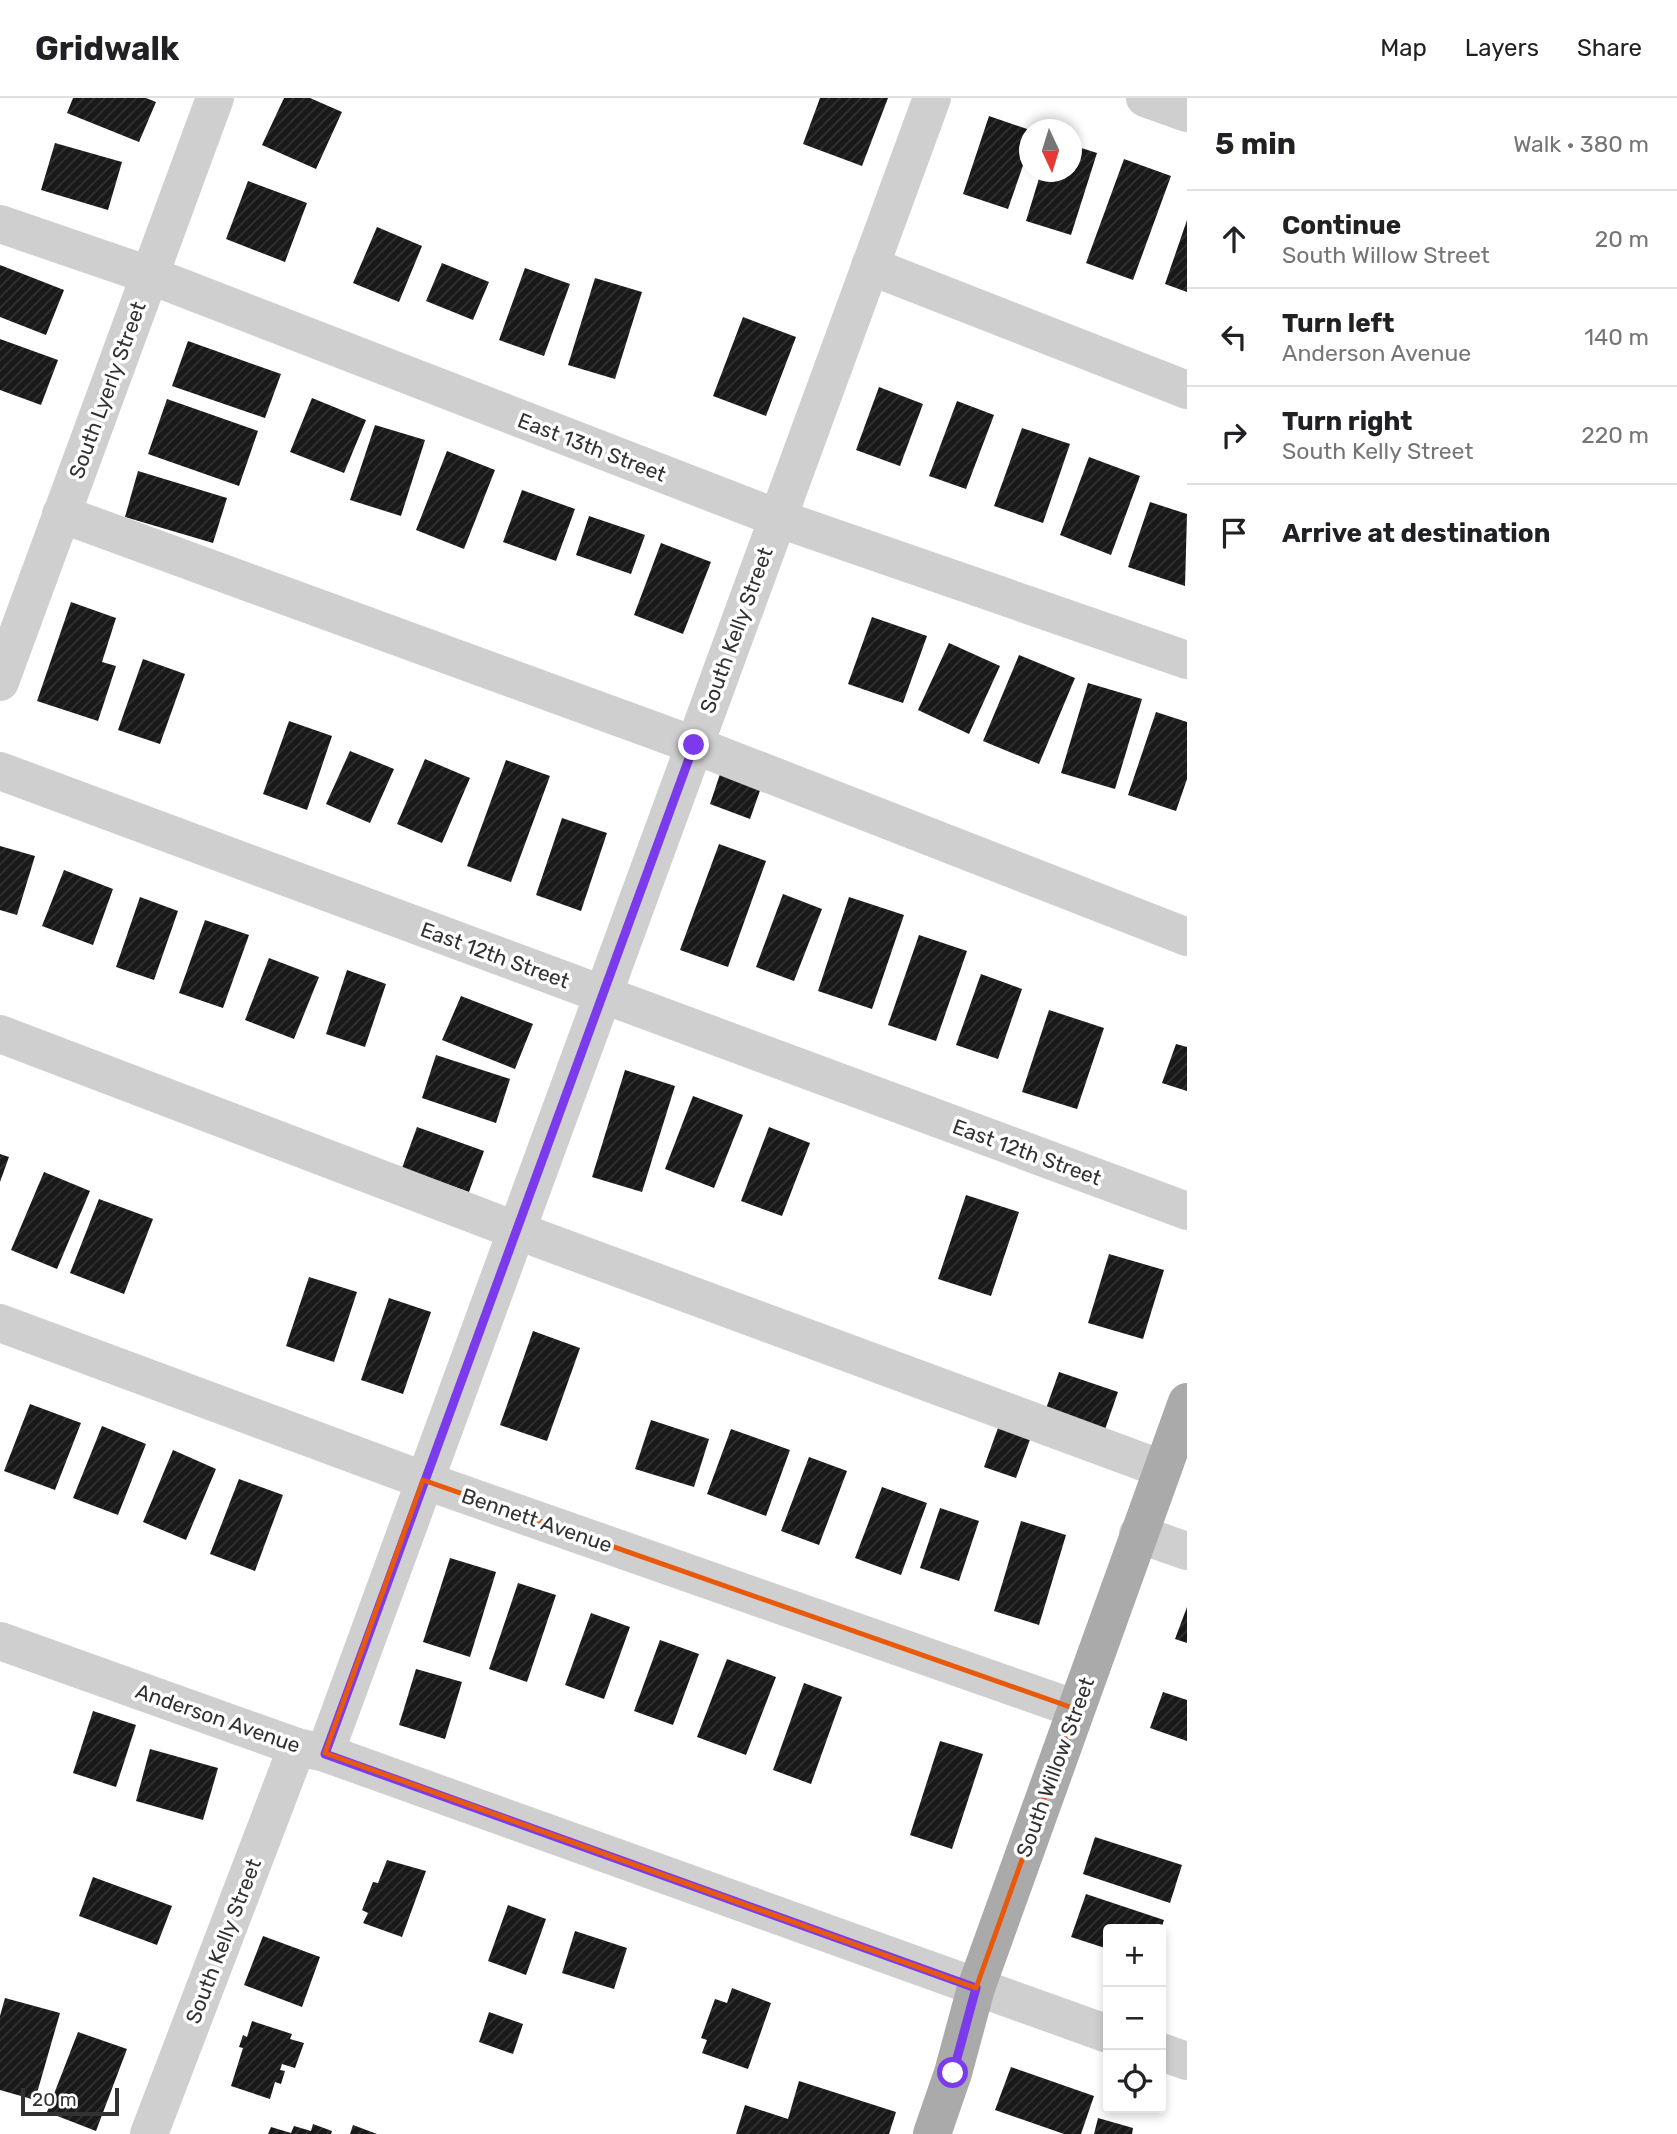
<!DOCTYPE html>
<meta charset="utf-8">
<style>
:root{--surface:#fff;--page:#f2f2f2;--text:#202124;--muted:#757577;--line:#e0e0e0}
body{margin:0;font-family:Rubik,sans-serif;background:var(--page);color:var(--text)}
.controls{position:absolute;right:21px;bottom:21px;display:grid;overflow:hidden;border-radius:7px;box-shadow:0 4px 10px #0003}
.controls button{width:63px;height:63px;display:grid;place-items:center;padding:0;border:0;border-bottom:2px solid var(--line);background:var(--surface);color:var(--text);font:35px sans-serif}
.compass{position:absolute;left:1019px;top:21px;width:63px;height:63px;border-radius:50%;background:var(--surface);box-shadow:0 4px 10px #0003;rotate:176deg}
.scale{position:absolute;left:21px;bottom:18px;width:98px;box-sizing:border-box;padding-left:7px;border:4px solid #323232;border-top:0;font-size:19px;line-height:24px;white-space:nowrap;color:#323232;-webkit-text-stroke:5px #fff;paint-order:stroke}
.stop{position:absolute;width:21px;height:21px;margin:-16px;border:5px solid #7c3aed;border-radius:50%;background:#fff}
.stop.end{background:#7c3aed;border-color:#fff;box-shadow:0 2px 7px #0008}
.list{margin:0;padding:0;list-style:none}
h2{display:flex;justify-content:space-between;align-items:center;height:91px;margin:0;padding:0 28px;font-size:30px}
h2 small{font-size:23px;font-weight:400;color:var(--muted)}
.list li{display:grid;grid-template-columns:46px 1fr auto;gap:21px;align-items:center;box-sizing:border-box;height:98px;padding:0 28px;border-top:2px solid var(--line)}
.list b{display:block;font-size:26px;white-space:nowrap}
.list p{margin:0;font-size:23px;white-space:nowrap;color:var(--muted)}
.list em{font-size:23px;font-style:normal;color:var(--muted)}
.icon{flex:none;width:38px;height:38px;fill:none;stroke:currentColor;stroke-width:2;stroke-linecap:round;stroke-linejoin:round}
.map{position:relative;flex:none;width:1187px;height:2036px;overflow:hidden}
header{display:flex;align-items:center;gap:42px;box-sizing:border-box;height:98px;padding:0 35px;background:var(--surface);border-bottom:2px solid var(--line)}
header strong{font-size:33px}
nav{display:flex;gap:38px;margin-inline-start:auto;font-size:24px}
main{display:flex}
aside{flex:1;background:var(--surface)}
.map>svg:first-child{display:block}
</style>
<header>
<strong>Gridwalk</strong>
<nav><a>Map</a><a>Layers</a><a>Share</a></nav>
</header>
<main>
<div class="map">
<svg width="1187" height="2036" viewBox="0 0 1187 2036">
<defs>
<pattern id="building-hatch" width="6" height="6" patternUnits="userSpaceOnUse" patternTransform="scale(1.75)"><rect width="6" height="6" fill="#191919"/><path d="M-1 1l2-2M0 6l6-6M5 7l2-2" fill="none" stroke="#323232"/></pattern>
</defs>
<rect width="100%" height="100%" fill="#fff"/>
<!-- building -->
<g fill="url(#building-hatch)">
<path d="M73 0H146L156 4 139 44 67 15Z"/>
<path d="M284 0H310L342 14 316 71 262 47Z"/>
<path d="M820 0H888L862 68 803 46Z"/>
<path d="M989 18 1030 32V47L1008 111 963 96Z"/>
<path d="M55 45 122 64 108 112 41 92Z"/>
<path d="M1072 47 1097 55 1071 137 1026 123 1041 74H1072Z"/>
<path d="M1124 61 1171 78 1133 182 1086 165Z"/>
<path d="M248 83 307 105 285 164 226 141Z"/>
<path d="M1187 122V194L1165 186Z"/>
<path d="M377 129 422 148 399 204 353 185Z"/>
<path d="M442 165 489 184 473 222 426 203Z"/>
<path d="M0 167 64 192 46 237 0 219Z"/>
<path d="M525 170 570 186 544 258 499 242Z"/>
<path d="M595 180 642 194 615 281 568 267Z"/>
<path d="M743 219 796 239 766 318 713 298Z"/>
<path d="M0 241 58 262 41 307 0 292Z"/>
<path d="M188 243 281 276 265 320 172 288Z"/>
<path d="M879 289 923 306 900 368 856 352Z"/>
<path d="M312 300 366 322 344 375 290 354Z"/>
<path d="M167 301 258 333 239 388 148 356Z"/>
<path d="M957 303 994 317 966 391 929 378Z"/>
<path d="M375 327 425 342 401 418 350 402Z"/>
<path d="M1022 330 1070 346 1043 425 994 408Z"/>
<path d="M447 353 495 372 464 451 416 432Z"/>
<path d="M1089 359 1140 378 1111 457 1060 437Z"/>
<path d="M138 373 227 400 213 445 125 419Z"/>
<path d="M522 392 575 411 556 463 503 444Z"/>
<path d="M1150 404 1187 416 1185 488 1128 469Z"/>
<path d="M589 418 645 437 631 476 576 457Z"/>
<path d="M661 445 711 464 683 536 634 517Z"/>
<path d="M71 504 116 520 102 564 116 568 98 623 37 603Z"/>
<path d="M872 519 927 538 903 605 848 586Z"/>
<path d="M949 545 1000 568 969 636 918 612Z"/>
<path d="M1019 557 1075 580 1039 666 983 643Z"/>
<path d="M143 561 185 576 160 646 118 632Z"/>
<path d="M1088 585 1142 601 1115 691 1061 675Z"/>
<path d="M1156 614 1187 624V681L1176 713 1128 697Z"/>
<path d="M289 623 332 638 307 712 263 696Z"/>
<path d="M350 653 394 671 370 725 326 706Z"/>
<path d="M425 661 470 680 442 745 397 726Z"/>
<path d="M506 662 550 678 511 784 467 768Z"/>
<path d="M722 670 763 684 750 721 710 706Z"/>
<path d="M562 720 607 735 581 813 536 797Z"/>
<path d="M719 746 766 763 728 869 680 852Z"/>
<path d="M0 748 35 758 17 817 0 812Z"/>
<path d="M64 772 113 791 93 847 42 828Z"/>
<path d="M783 796 822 811 794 883 756 869Z"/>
<path d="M140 799 178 813 154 882 116 869Z"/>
<path d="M849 799 904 817 872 911 818 893Z"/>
<path d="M205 822 249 837 223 910 179 895Z"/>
<path d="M919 837 967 853 936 943 888 927Z"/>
<path d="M269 860 319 879 294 941 245 922Z"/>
<path d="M347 872 386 886 365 949 326 936Z"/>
<path d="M981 876 1022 891 998 961 956 947Z"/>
<path d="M461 898 533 926 515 971 442 942Z"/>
<path d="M1049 912 1104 930 1077 1011 1022 994Z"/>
<path d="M1176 946 1187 949V993L1162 985Z"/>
<path d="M436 957 510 981 496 1025 422 1000Z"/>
<path d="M625 972 675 988 642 1094 592 1079Z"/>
<path d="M693 998 743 1017 714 1090 665 1071Z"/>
<path d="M417 1029 484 1053 469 1094 402 1070Z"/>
<path d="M769 1029 810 1045 782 1118 741 1103Z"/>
<path d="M0 1056 9 1059 0 1084Z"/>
<path d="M44 1074 90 1093 57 1171 11 1152Z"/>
<path d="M966 1097 1019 1114 991 1198 938 1181Z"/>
<path d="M99 1101 153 1121 124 1196 70 1175Z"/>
<path d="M1109 1156 1164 1172 1143 1241 1088 1225Z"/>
<path d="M309 1179 357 1194 334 1264 286 1248Z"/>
<path d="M389 1200 431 1214 403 1296 361 1282Z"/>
<path d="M533 1233 580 1250 547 1343 500 1327Z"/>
<path d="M1059 1274 1118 1294 1102 1340 1043 1319Z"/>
<path d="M30 1306 81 1325 55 1392 4 1373Z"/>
<path d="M651 1322 709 1341 694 1389 635 1371Z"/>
<path d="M999 1327 1031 1339 1016 1380 984 1369Z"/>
<path d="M102 1328 146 1346 118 1417 73 1400Z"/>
<path d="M731 1331 790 1352 766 1418 707 1396Z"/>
<path d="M173 1352 216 1371 186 1442 143 1424Z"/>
<path d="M809 1359 847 1373 819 1447 781 1433Z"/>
<path d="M239 1381 283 1397 255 1473 210 1456Z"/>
<path d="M882 1389 927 1405 901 1477 855 1460Z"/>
<path d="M940 1410 979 1423 959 1483 920 1470Z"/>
<path d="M1021 1423 1066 1437 1039 1527 994 1513Z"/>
<path d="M450 1460 496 1474 470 1559 423 1544Z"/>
<path d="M518 1485 556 1497 527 1584 489 1571Z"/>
<path d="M1187 1509V1545L1175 1541Z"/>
<path d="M591 1515 630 1529 604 1601 565 1587Z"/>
<path d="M660 1542 699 1556 673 1627 634 1613Z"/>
<path d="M727 1561 776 1579 746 1657 697 1639Z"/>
<path d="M416 1571 462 1584 445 1641 399 1627Z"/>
<path d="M804 1585 842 1599 811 1686 773 1672Z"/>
<path d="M1163 1594 1187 1602V1643L1150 1630Z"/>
<path d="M93 1613 136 1627 116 1689 73 1675Z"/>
<path d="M940 1643 983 1656 952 1751 910 1737Z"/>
<path d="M150 1651 218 1670 203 1722 136 1703Z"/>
<path d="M1095 1739 1182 1767 1170 1805 1083 1776Z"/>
<path d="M387 1762 426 1773 402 1839 363 1825 368 1815 362 1812 373 1784 378 1785Z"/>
<path d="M93 1779 172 1808 157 1847 79 1818Z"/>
<path d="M1086 1796 1164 1822 1161 1831H1108V1851L1071 1839Z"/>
<path d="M508 1807 546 1821 526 1877 488 1863Z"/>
<path d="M575 1833 627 1850 614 1891 562 1875Z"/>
<path d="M263 1838 320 1859 302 1909 244 1887Z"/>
<path d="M732 1890 771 1905 748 1971 702 1955 707 1942 701 1940 715 1901 727 1905Z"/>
<path d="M5 1900 60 1915 35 2002 0 1992V1918Z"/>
<path d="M489 1914 523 1926 513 1956 479 1944Z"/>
<path d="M252 1923 292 1936 290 1941 304 1945 295 1970 282 1966 280 1972 285 1973 281 1986 275 1984 270 2001 231 1988 243 1950 239 1949 243 1937 247 1939Z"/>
<path d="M78 1934 127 1951 96 2033 47 2014Z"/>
<path d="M1011 1969 1094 1998 1081 2036H1064L995 2012Z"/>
<path d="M799 1983 896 2014 889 2036H736L745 2007 788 2021Z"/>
<path d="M1098 2020 1133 2030 1132 2036H1094Z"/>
<path d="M313 2026 332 2033 331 2036H268L271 2029 291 2035 294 2028 311 2033Z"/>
<path d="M353 2027 377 2036H350Z"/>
</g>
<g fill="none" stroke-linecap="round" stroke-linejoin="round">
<!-- minor -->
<g stroke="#cfcfcf" stroke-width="38">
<path d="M1145 0 1187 15"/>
<path d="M0 126 149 177 777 420 1187 562"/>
<path d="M870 168 1187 292"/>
<path d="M61 416 694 647 1187 839"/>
<path d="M0 584 215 0"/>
<path d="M0 673 1187 1113"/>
<path d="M0 936 515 1132 1162 1371"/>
<path d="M0 1225 423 1382 1076 1611"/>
<path d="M1138 1436 1187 1453"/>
<path d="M0 1543 297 1649 325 1655 1108 1936"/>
<path d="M325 1655 932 0"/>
<path d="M1161 1954 1187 1963"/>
<path d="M149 2036 297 1649"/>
</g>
<!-- major -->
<path stroke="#aaa" stroke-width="38" d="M932 2036 953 1975 976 1890 1187 1304"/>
</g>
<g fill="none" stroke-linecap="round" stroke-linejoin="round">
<!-- route -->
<path stroke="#7c3aed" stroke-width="9" d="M694 647 325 1656 976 1890 953 1975"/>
</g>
<!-- marked area -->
<path fill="none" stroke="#e8590c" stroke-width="5" stroke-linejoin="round" d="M423 1382 1076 1611 976 1890 325 1655Z"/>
<g text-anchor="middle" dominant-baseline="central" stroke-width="7" stroke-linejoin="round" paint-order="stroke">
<!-- street labels -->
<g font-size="21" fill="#323232" stroke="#fff">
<text transform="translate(107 292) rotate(-70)">South Lyerly Street</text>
<text transform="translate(592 349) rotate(21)">East 13th Street</text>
<text transform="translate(736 532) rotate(-70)">South Kelly Street</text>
<text transform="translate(495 857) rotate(20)">East 12th Street</text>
<text transform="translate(1027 1054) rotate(20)">East 12th Street</text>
<text transform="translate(537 1422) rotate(19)">Bennett Avenue</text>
<text transform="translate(218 1620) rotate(19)">Anderson Avenue</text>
<text transform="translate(1055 1669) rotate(-70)">South Willow Street</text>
<text transform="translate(223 1843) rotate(-69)">South Kelly Street</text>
</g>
</g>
</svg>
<div class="controls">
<button>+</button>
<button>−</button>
<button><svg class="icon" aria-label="locate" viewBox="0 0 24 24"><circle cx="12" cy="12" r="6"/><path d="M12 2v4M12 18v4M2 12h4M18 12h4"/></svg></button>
</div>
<svg class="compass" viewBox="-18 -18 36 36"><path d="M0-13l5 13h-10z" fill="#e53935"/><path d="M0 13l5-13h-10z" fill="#757577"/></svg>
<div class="scale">20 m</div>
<div class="stop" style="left:953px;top:1975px"></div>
<div class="stop end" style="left:694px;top:647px"></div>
</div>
<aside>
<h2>5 min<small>Walk · 380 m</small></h2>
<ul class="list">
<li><svg class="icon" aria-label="ahead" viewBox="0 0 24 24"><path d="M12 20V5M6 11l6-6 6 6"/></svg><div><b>Continue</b><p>South Willow Street</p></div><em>20 m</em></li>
<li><svg class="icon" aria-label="left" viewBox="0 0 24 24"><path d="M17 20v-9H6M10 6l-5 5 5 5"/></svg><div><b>Turn left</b><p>Anderson Avenue</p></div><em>140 m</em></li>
<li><svg class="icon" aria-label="right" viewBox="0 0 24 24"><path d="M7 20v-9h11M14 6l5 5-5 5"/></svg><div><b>Turn right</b><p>South Kelly Street</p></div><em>220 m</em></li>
<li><svg class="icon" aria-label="arrive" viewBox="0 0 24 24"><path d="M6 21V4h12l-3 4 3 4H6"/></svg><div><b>Arrive at destination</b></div></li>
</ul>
</aside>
</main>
